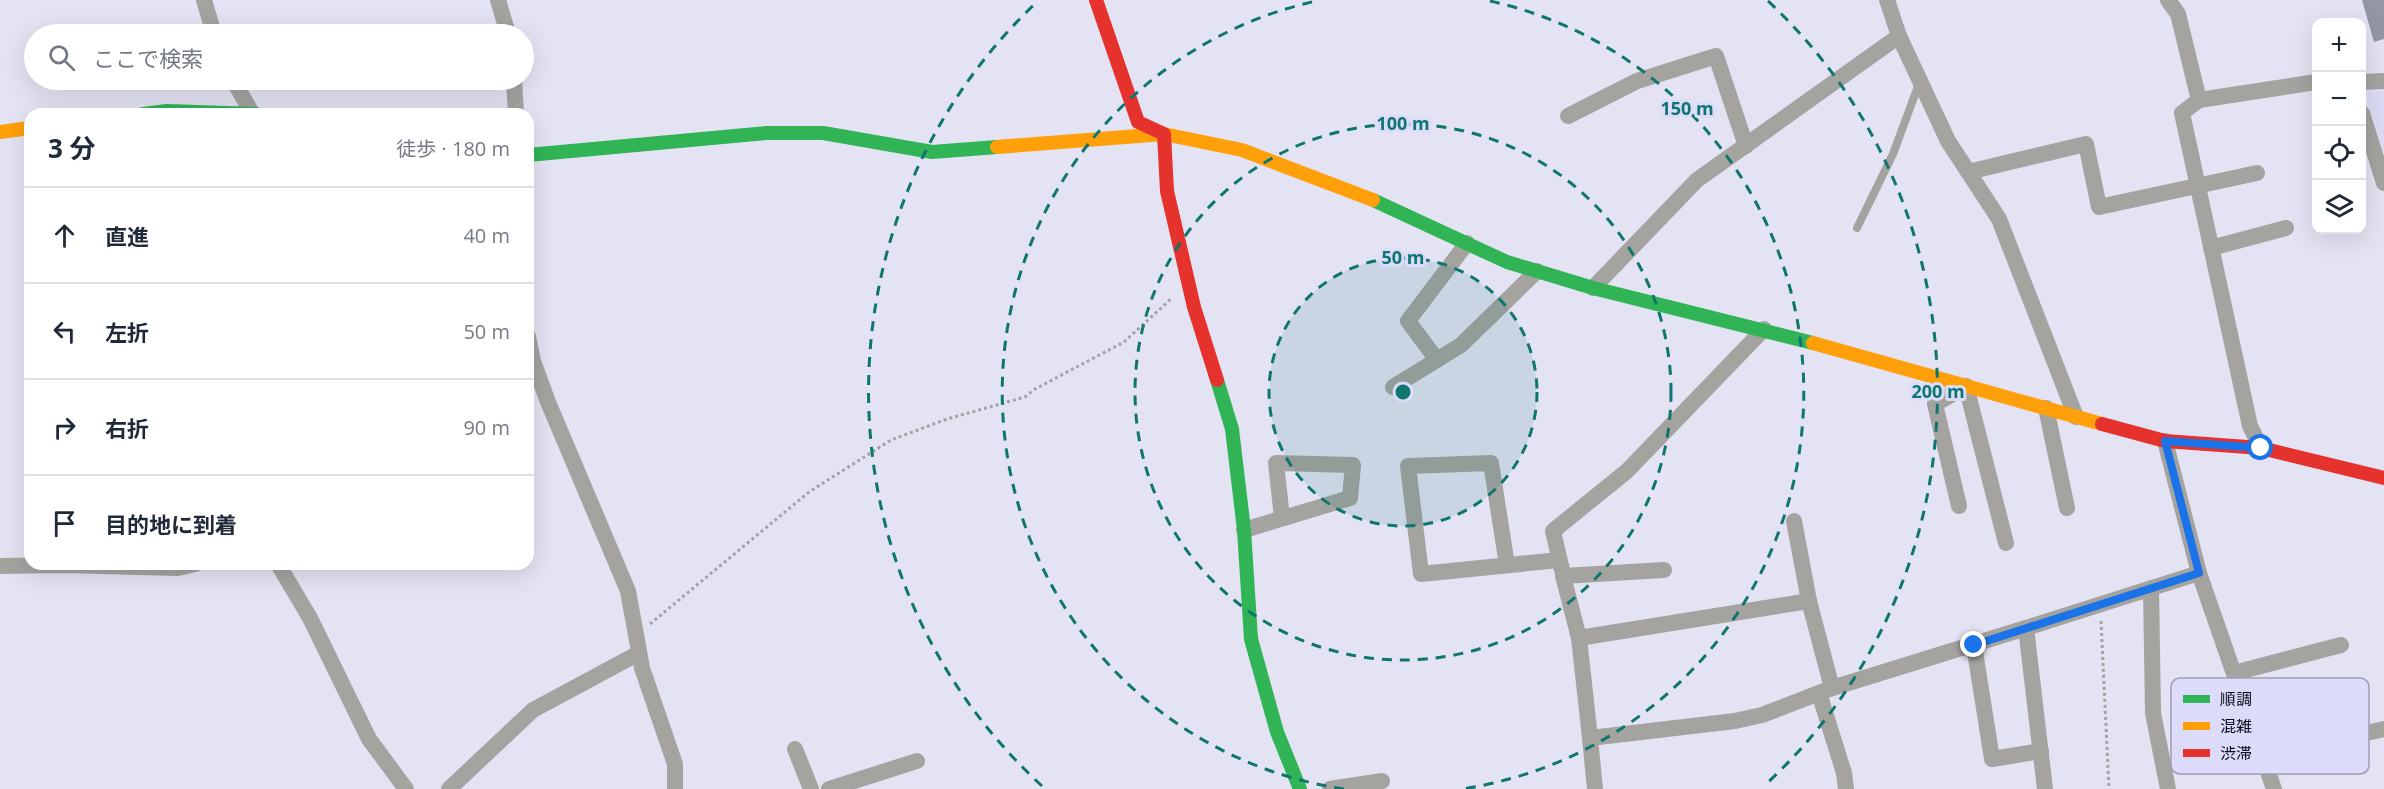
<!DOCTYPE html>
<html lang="ja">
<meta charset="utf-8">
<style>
:root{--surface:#fff;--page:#f2f2f3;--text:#1f2937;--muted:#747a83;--line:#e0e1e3}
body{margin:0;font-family:"Open Sans","Noto Sans JP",sans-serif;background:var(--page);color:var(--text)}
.controls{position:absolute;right:18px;top:18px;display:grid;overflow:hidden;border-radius:12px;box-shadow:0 6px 24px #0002}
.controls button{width:54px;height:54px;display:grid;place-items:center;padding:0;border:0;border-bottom:2px solid var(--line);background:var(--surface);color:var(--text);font:30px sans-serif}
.stop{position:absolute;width:18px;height:18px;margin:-14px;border:4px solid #1a73e8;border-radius:50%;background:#fff}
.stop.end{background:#1a73e8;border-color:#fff;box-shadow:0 2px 6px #0008}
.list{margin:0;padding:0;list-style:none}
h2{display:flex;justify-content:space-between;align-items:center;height:78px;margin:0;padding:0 24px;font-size:26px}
h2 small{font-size:20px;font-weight:400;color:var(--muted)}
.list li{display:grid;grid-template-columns:39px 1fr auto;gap:18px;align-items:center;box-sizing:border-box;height:96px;padding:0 24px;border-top:2px solid var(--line)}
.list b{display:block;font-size:22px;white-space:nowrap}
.list em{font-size:20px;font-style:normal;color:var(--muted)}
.icon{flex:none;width:33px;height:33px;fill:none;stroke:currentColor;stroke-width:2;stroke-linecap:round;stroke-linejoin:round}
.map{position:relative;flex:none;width:2384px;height:789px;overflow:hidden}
.search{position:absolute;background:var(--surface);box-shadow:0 6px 24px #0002;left:24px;top:24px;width:510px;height:66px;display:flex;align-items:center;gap:15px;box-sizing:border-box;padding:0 21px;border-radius:33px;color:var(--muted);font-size:22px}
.panel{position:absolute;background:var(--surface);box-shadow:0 6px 24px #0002;left:24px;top:108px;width:510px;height:462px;border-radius:18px}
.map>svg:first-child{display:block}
</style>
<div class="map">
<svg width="2384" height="789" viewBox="0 0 2384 789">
<rect width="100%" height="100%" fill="#e3e3f3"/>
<!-- built -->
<path fill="#dbdbf5" d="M2384 91V153L2365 92Z"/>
<!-- building -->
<path fill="#9397a5" d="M2362 0H2384V39L2374 42Z"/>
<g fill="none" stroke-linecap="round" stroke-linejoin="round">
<!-- path -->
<g stroke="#a3a3a7" stroke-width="3" stroke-dasharray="3 3" stroke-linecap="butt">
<path d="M2101 621 2109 789"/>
<path d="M650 624 809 492 891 440 947 419 1025 397 1035 389 1124 342 1172 298"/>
</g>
<!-- lane -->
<path stroke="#a4a3a0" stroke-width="8" d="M1857 228 1893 154 1920 81"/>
<!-- street -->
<g stroke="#a4a3a0" stroke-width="16">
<path d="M204 0 214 34"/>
<path d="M498 0 508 34"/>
<path d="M1887 0 1899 36 1948 141 1999 219 2076 417"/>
<path d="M2168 0 2178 14 2199 100"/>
<path d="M233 80 252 113"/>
<path d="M514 80 516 114"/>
<path d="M2362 82 2384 81"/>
<path d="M2362 113 2384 183"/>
<path d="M1568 116 1637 81 1716 56 1746 146"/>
<path d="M1968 172 2086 144 2099 207 2257 173"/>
<path d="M2211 248 2286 228"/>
<path d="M1593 288 1697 180 1899 36"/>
<path d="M528 336 533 361 548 402 628 591 642 668 675 764V789"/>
<path d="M1437 360 1408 321 1467 243"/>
<path d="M1393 387 1461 345 1537 271"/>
<path d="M2046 408 2067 508"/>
<path d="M2165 441 2199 573 2274 789"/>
<path d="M2261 448 2250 426 2182 113 2199 100 2316 82"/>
<path d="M1959 506 1935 404 1966 386 2006 543"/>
<path d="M1794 521 1809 601 1832 688 2026 628"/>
<path d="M1244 530 1350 498 1353 465 1276 463 1282 518"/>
<path d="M278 564 310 618 369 739 406 789"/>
<path d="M1507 565 1491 463 1408 466 1421 574 1559 560"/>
<path d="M0 566 64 565 178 568 195 564"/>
<path d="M1562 570 1553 531 1627 471 1764 329"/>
<path d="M1664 570 1563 576 1579 638 1809 601"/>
<path d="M2151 588 2153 713 2168 789"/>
<path d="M1579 638 1590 738 1735 721 1762 715 1832 688"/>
<path d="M1974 645 1992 759 2041 751"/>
<path d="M2234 673 2341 645"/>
<path d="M1819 693 1844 773 1846 789"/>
<path d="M1590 738 1595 789"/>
<path d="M795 749 811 789"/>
<path d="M2263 756 2384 729"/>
<path d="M449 789 533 710 639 653"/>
<path d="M829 789 917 761"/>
<path d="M1330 789 1382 781"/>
<path d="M2045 789 2026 628 2199 573"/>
</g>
<!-- fast -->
<g stroke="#30b455" stroke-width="14">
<path d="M143 114 167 111 256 114"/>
<path d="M528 155 766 133H823L932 152 997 147"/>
<path d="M1373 200 1507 262 1593 288 1813 343"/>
<path d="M1217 380 1232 429 1244 530 1251 639 1277 732 1300 789"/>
</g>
<!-- slow -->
<g stroke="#ff9f0a" stroke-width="14">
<path d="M0 132 30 128"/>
<path d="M997 147 1164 134 1242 150 1373 200"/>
<path d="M1813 343 2102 424"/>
</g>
<!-- jam -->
<g stroke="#e5322d" stroke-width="14">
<path d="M1096 0 1138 122 1164 134 1167 191 1194 307 1217 380"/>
<path d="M2102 424 2165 441 2261 448 2384 478"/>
</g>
</g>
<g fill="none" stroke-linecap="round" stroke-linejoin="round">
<!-- route -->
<path stroke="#1a73e8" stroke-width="8" d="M1974 645 2199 573 2165 441 2261 448"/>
</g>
<!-- distance rings -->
<circle cx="1403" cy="392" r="134" fill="#0f766e" fill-opacity=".12"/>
<g fill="none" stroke="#0f766e" stroke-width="3" stroke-dasharray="10 8">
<circle cx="1403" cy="392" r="134"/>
<circle cx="1403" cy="392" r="268"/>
<path d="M1344 789A401 401 0 0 1 1316 1M1490 1A401 401 0 0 1 1462 789"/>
<path d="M1042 786A535 535 0 0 1 1038 1M1768 1A535 535 0 0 1 1764 786"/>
</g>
<!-- legend -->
<rect x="2171" y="678" width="198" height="96" rx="9" fill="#dcdcfa" stroke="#9d9db6" stroke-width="1.5"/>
<rect x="2183" y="695" width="27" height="8" fill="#30b455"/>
<rect x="2183" y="722" width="27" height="8" fill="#ff9f0a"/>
<rect x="2183" y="749" width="27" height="8" fill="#e5322d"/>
<g font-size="16" fill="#0a0919">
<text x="2220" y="705">順調</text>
<text x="2220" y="732">混雑</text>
<text x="2220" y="759">渋滞</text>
</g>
<circle cx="1403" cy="392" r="9" fill="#0f766e" stroke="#dcdcfa" stroke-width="3"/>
<g font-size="18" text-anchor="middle" font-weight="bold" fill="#0f766e" stroke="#dcdcfa" stroke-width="6" stroke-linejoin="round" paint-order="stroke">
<text x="1687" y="115">150 m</text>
<text x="1403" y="130">100 m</text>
<text x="1403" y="264">50 m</text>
<text x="1938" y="398">200 m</text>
</g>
</svg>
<div class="controls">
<button>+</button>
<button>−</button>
<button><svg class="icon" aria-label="locate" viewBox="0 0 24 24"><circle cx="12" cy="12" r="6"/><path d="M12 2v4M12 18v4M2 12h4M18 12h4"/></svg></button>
<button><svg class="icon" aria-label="layers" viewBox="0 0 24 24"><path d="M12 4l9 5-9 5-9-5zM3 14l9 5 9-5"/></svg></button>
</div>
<div class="stop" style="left:2261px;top:448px"></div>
<div class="stop end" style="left:1974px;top:645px"></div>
<div class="search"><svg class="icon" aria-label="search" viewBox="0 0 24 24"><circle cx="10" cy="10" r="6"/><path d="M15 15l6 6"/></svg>ここで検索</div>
<section class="panel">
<h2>3 分<small>徒歩 · 180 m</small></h2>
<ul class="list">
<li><svg class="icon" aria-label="ahead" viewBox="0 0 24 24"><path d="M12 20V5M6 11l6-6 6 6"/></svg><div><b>直進</b></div><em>40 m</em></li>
<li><svg class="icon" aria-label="left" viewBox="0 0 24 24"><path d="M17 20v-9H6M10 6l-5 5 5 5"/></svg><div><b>左折</b></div><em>50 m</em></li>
<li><svg class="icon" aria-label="right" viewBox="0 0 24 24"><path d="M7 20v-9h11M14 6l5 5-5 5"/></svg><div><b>右折</b></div><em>90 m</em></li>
<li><svg class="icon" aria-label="arrive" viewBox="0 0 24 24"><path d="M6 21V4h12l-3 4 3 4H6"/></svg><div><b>目的地に到着</b></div></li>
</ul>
</section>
</div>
